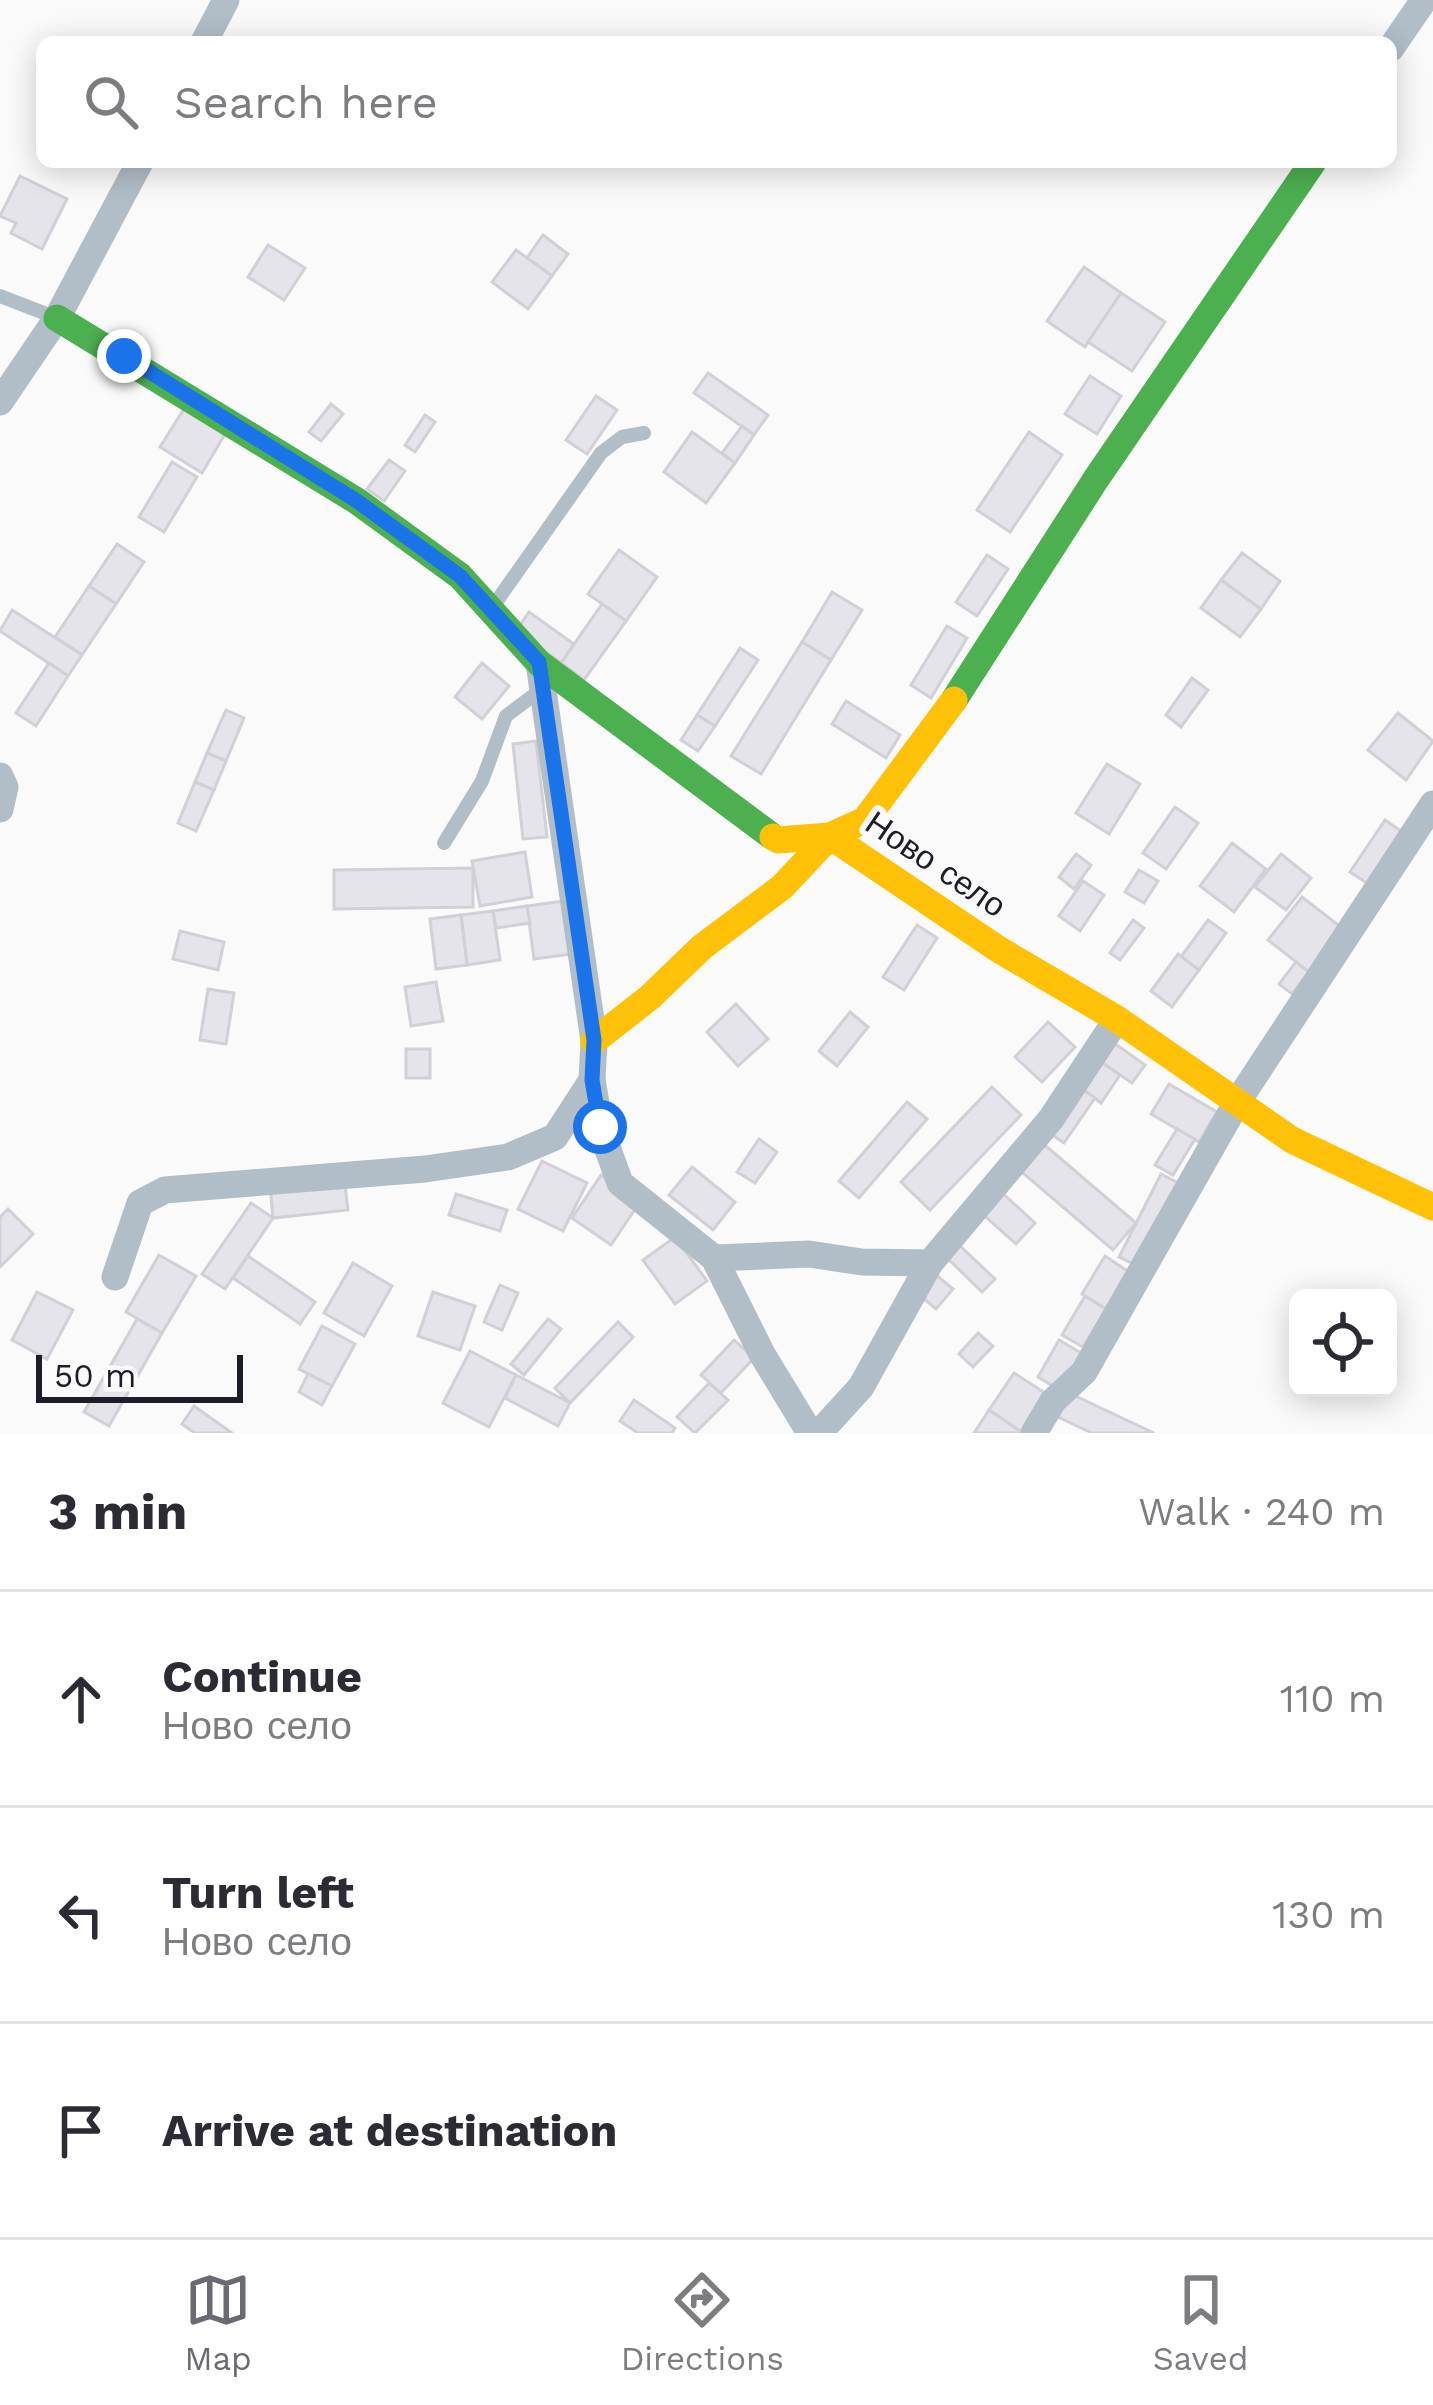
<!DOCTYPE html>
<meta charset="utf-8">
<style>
:root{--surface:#fff;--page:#f2f2f3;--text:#2b2b33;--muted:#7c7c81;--line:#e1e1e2;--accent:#6c6972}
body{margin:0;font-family:"Work Sans",sans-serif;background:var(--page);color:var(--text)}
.controls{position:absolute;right:36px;bottom:36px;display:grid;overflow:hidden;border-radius:18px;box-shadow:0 6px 30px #0003}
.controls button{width:108px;height:108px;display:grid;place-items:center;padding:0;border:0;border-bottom:3px solid var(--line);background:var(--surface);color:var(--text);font:60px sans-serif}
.scale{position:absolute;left:36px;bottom:30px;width:207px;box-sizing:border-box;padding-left:12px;border:6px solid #1f1b28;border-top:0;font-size:33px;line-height:42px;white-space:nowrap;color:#1f1b28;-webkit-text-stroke:9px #fafafa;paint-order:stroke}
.stop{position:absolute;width:36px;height:36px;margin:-27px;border:9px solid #1a73e8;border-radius:50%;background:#fff}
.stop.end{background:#1a73e8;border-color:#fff;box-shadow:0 3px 12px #0008}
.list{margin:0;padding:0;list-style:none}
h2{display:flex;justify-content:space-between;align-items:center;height:156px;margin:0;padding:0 48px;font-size:51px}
h2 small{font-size:39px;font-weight:400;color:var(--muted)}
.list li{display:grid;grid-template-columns:78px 1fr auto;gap:36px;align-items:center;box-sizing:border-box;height:216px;padding:0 48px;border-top:3px solid var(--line)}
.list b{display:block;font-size:45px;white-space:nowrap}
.list p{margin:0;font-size:39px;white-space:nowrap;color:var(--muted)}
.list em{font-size:39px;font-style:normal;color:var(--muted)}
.icon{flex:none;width:66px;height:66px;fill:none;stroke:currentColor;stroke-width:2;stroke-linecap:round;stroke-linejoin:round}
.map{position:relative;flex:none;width:1433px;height:1433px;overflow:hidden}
.search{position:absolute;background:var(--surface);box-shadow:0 6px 30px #0003;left:36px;right:36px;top:36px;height:132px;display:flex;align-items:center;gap:30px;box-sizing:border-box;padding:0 42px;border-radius:18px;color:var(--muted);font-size:45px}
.sheet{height:804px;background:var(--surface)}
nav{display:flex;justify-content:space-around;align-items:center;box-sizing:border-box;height:168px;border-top:3px solid var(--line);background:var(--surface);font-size:33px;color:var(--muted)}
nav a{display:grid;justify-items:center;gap:6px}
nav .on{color:var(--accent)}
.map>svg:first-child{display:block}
</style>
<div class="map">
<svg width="1433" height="1433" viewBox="0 0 1433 1433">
<rect width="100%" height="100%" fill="#fafafa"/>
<!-- building -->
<g fill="#e5e4eb" stroke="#d0d0d6" stroke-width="3">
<path d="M20 176 67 199 42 249 11 233 16 223 0 216Z"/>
<path d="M543 235 568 254 552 276 527 258Z"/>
<path d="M268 245 305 268 284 300 248 277Z"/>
<path d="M516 250 552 276 528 309 492 282Z"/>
<path d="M1084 267 1121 293 1085 347 1047 321Z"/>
<path d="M1121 293 1165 322 1132 371 1088 342Z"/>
<path d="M708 373 768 415 754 435 694 393Z"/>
<path d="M1090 376 1121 396 1097 434 1065 414Z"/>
<path d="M596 396 617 410 587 454 566 440Z"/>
<path d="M187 404 228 429 202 473 160 447Z"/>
<path d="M331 404 343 414 321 441 309 432Z"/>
<path d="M425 415 435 422 415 452 405 445Z"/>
<path d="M742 426 754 435 735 463 722 453Z"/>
<path d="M692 432 735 463 706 503 664 472Z"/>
<path d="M1029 432 1062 455 1010 532 977 510Z"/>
<path d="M389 460 405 471 384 501 367 489Z"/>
<path d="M172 462 197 477 164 532 139 517Z"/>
<path d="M117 544 144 562 116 604 89 586Z"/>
<path d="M619 550 657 577 626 621 588 594Z"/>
<path d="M1242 553 1280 581 1261 609 1221 580Z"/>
<path d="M987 555 1008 569 977 616 956 602Z"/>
<path d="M1221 580 1261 609 1240 637 1201 608Z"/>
<path d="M89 586 116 604 82 655 55 637Z"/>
<path d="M832 592 862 610 831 660 802 642Z"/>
<path d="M602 604 626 621 584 680 561 663Z"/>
<path d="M12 610 82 655 68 676 0 631Z"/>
<path d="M529 612 574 644 561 663 516 631Z"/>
<path d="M947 626 967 638 931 698 911 685Z"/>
<path d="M802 642 831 660 761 774 731 756Z"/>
<path d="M740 648 758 660 715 726 697 715Z"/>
<path d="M49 663 68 676 36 726 16 713Z"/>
<path d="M482 663 509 686 482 719 455 697Z"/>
<path d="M1192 678 1208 690 1181 727 1166 715Z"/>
<path d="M846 701 900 735 886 758 832 724Z"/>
<path d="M226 710 244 718 226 761 207 753Z"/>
<path d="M1398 713 1433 741 1406 780 1368 750Z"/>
<path d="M697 715 715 726 698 751 681 740Z"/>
<path d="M536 741 547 837 523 839 513 744Z"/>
<path d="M207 753 226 761 214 790 195 782Z"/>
<path d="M1107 764 1140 784 1109 834 1076 813Z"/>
<path d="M195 782 214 790 196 831 178 823Z"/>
<path d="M1175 807 1198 823 1166 869 1143 853Z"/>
<path d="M1385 820 1405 834 1370 885 1350 872Z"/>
<path d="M1232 843 1266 869 1234 912 1200 886Z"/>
<path d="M525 852 532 897 480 906 472 861Z"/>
<path d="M1076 854 1091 865 1074 889 1059 877Z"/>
<path d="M1281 854 1311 878 1286 910 1255 887Z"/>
<path d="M473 868V907L334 909V870Z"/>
<path d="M1139 870 1158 881 1144 903 1125 892Z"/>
<path d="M1083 881 1104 895 1080 931 1059 916Z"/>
<path d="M1302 897 1342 928 1309 972 1268 940Z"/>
<path d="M564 901 571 954 534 959 527 906Z"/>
<path d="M527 906 530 923 496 928 493 911Z"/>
<path d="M493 911 500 960 467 965 461 915Z"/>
<path d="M461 915 467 965 436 969 430 919Z"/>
<path d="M1133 920 1144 928 1120 960 1110 953Z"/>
<path d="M1208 920 1226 933 1199 970 1181 957Z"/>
<path d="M917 925 937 938 904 990 883 977Z"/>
<path d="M180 931 224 942 218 970 173 959Z"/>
<path d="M1178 954 1199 970 1172 1007 1151 991Z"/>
<path d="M1296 962 1309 972 1292 994 1279 984Z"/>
<path d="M436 982 443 1021 411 1026 405 987Z"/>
<path d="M208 989 234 993 226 1044 200 1040Z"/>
<path d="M736 1004 768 1039 738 1066 707 1032Z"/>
<path d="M850 1012 868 1027 837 1066 819 1051Z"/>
<path d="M1048 1022 1075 1047 1042 1082 1015 1057Z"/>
<path d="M1114 1043 1145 1065 1132 1083 1101 1062Z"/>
<rect x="406" y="1049" width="24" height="29"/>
<path d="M1101 1062 1120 1075 1101 1103 1082 1089Z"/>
<path d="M1169 1084 1217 1112 1199 1142 1151 1114Z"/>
<path d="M992 1087 1021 1115 930 1210 901 1182Z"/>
<path d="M1082 1089 1095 1098 1064 1143 1051 1134Z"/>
<path d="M907 1102 927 1119 859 1198 839 1181Z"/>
<path d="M1177 1129 1195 1139 1173 1175 1155 1165Z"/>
<path d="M759 1139 777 1152 755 1183 737 1172Z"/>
<path d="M1040 1141 1136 1223 1113 1250 1017 1168Z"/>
<path d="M542 1161 587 1183 563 1231 518 1209Z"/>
<path d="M692 1167 735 1202 713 1230 669 1195Z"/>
<path d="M1161 1174 1180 1184 1138 1266 1119 1257Z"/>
<path d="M601 1175 640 1202 611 1245 572 1218Z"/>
<path d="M344 1178 348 1210 273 1218 270 1186Z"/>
<path d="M999 1190 1035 1223 1016 1244 979 1211Z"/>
<path d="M456 1194 507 1210 500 1231 449 1215Z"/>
<path d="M251 1203 273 1218 225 1289 202 1274Z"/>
<path d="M8 1209 33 1234 0 1267V1217Z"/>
<path d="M675 1237 707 1281 675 1304 643 1260Z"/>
<path d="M958 1244 995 1279 982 1292 946 1257Z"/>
<path d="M159 1255 196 1276 162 1333 126 1312Z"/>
<path d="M248 1256 315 1302 300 1324 233 1278Z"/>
<path d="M1105 1256 1129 1272 1106 1309 1082 1294Z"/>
<path d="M353 1263 392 1286 364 1336 324 1313Z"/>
<path d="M934 1273 953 1289 936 1309 917 1293Z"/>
<path d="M500 1285 518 1293 502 1330 484 1322Z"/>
<path d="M37 1292 73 1310 47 1359 12 1340Z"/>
<path d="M433 1292 475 1306 460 1350 418 1336Z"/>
<path d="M1085 1296 1106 1309 1083 1347 1062 1335Z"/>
<path d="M137 1319 162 1333 109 1426 84 1412Z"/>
<path d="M548 1319 561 1329 524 1375 511 1364Z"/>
<path d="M618 1322 633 1337 570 1403 555 1388Z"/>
<path d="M322 1326 355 1344 332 1386 299 1369Z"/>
<path d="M978 1333 993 1346 973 1367 959 1354Z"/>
<path d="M734 1340 754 1358 721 1393 701 1375Z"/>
<path d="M1059 1340 1083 1354 1061 1391 1038 1377Z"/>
<path d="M470 1351 516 1375 489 1427 443 1403Z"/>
<path d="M1014 1373 1048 1395 1023 1433 989 1410Z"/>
<path d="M308 1374 332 1386 322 1405 299 1392Z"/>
<path d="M516 1375 570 1403 558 1426 505 1398Z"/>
<path d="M709 1383 728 1400 695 1433 677 1417Z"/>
<path d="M1067 1392 1154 1433H1092L1056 1416Z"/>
<path d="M634 1400 675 1428 672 1433H638L620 1421Z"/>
<path d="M194 1406 232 1433H195L182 1424Z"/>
<path d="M989 1410 1023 1433H974Z"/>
</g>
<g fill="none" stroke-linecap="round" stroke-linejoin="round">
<!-- lane -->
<g stroke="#b1bdc7" stroke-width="14">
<path d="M0 296 57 318"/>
<path d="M494 605 601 453 622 437 644 433"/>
<path d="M444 843 482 781 506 716 542 689"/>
</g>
<!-- street -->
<g stroke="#b1bdc7" stroke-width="27">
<path d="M204 42 226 0"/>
<path d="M1391 48 1424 0"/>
<path d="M0 402 57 318 140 162"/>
<path d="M539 663 594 1041 592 1080 600 1127 620 1183 714 1258 762 1354 810 1433"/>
<path d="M0 776 5 787 0 809"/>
<path d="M714 1258 809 1254 862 1262 930 1263"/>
<path d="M115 1277 140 1203 165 1190 425 1169 508 1157 555 1137 592 1080"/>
<path d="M819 1433 861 1387 930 1263 1051 1119 1117 1019"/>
<path d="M1034 1433 1053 1401 1084 1372 1236 1104 1433 804"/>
</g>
<!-- fast -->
<g stroke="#4caf50" stroke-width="27">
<path d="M57 318 357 501 460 576 539 663 773 837"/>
<path d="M954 700 1096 479 1313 162"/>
</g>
<!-- slow -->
<g stroke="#ffc107" stroke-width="27">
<path d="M773 837 778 840 830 836 998 949 1117 1019 1292 1140 1433 1207"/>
<path d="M594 1041 650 997 702 947 782 887 830 836 865 820 954 700"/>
</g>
</g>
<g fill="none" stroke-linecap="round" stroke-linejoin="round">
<!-- route -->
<path stroke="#1a73e8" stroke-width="15" d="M124 356 357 501 460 576 539 662 594 1040 592 1080 600 1127"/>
</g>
<g text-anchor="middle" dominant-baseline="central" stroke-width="12" stroke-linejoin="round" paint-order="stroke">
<!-- street labels -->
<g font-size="33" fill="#1f1b28" stroke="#fafafa">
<text transform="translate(936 864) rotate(34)">Ново село</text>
</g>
</g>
</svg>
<div class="controls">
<button><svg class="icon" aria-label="locate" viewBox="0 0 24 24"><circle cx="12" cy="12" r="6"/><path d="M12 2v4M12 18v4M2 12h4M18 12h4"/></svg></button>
</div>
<div class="scale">50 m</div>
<div class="stop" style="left:600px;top:1127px"></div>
<div class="stop end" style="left:124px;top:356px"></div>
<div class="search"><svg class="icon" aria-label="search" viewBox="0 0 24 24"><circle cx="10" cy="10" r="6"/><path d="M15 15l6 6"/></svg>Search here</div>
</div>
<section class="sheet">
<h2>3 min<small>Walk · 240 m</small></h2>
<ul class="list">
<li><svg class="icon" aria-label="ahead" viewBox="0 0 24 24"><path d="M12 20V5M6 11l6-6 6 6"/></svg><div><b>Continue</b><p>Ново село</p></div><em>110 m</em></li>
<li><svg class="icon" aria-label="left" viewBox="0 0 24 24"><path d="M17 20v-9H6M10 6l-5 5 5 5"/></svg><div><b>Turn left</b><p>Ново село</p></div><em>130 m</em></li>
<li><svg class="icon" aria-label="arrive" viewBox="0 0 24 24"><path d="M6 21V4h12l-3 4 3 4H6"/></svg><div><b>Arrive at destination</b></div></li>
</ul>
</section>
<nav>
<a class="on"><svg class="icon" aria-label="map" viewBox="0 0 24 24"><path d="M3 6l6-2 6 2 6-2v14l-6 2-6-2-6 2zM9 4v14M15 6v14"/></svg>Map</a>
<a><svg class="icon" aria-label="directions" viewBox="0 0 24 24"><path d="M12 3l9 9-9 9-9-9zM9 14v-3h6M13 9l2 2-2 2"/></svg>Directions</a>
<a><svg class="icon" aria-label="saved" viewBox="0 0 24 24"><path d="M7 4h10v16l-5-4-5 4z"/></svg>Saved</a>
</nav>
